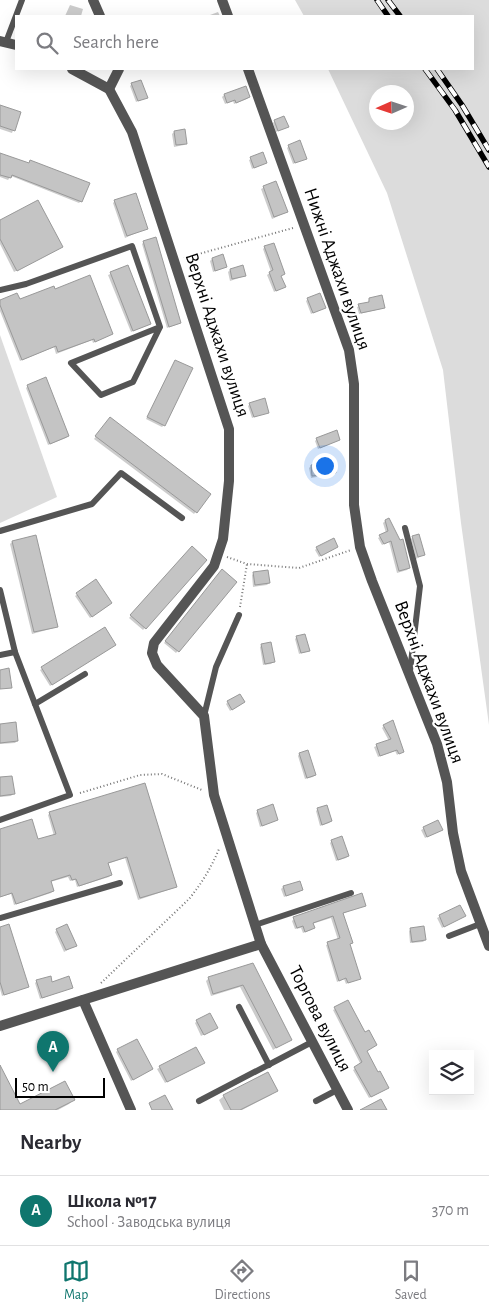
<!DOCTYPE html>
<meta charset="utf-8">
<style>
:root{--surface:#fff;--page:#f7f7f7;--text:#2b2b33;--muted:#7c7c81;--line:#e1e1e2;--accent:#0f766e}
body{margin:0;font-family:"Alegreya Sans",sans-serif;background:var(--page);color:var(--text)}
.controls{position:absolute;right:15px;bottom:15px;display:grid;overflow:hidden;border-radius:0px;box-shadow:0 5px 20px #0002}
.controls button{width:45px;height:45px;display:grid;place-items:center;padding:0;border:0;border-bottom:1px solid var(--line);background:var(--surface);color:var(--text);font:25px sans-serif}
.compass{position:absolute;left:369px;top:85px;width:45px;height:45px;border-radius:50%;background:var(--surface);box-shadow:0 5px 20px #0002;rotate:267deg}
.scale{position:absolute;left:15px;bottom:12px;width:90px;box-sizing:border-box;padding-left:5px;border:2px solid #000;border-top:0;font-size:14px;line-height:18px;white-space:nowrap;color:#000;-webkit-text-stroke:4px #fff;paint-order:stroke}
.you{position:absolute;left:324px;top:465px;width:18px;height:18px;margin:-12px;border:4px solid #fff;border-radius:50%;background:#1a73e8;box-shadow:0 0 0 8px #1a73e833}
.badge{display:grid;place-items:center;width:32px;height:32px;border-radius:50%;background:var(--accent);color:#fff;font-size:16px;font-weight:700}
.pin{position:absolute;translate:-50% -41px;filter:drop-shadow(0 1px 2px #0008)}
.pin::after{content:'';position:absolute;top:26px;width:18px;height:15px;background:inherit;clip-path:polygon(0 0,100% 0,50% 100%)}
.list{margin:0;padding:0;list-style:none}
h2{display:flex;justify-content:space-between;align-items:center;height:65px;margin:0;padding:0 20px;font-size:21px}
h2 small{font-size:16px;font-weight:400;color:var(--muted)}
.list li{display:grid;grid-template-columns:32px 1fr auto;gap:15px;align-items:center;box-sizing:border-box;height:70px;padding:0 20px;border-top:1px solid var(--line)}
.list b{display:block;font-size:19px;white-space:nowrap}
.list p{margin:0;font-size:16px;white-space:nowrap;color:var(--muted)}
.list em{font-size:16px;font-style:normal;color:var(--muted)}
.icon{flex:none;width:28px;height:28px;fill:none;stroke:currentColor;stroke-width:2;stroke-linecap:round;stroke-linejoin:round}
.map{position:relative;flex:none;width:489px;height:1110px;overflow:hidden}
.search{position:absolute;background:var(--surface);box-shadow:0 5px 20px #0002;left:15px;right:15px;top:15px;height:55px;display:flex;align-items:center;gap:12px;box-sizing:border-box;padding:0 18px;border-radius:0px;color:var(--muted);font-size:19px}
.sheet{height:135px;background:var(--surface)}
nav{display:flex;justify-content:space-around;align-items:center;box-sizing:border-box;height:70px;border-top:1px solid var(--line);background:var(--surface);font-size:14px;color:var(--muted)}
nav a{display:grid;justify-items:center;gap:2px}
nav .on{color:var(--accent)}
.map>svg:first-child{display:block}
</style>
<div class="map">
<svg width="489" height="1110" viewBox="0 0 489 1110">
<rect width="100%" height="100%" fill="#fff"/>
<!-- green -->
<g fill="#dcdcdc" fill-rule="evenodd">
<path d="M295 0H489V725L461 523 443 370 387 193 328 69H473V16H304ZM376 92H406V122H376Z"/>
<path d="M0 335 57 497 0 523Z"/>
</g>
<!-- shadow -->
<g fill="#0003">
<path d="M70 5 83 9 81 16H65Z"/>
<path d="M218 12 220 16H209L210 15Z"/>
<path d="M132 84 146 97 144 99 136 102 130 86Z"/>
<path d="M245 88 249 97 247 99 234 104 233 101 225 104 222 97 224 95Z"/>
<path d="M0 106 19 113 12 133 0 129Z"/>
<path d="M275 121 287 127 276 132 273 123Z"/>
<path d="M184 131 186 143 184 145 174 147 172 134 174 132Z"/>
<path d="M289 146 306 158 293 164 287 148Z"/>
<path d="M0 154 28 164 81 201 79 203 11 176 8 180 0 177Z"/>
<path d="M262 154 266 163 252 169 249 160Z"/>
<path d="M275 182 287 212 272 219 261 189Z"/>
<path d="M115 201 147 228 125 238 113 203Z"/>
<path d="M0 221 59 249 14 272 0 244Z"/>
<path d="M144 242 180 322 178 324 167 328 142 244Z"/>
<path d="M265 247 284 274 280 276 284 287 274 292 267 275 271 272 263 249Z"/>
<path d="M212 259 226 267 213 272 210 261Z"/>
<path d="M128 267 150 324 131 332 108 275Z"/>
<path d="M230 270 245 276 230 281 228 272Z"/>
<path d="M308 299 324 308 311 314 306 301Z"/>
<path d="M369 299 383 307 381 309 359 314 357 307 368 303Z"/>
<path d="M0 301H19L112 334 93 343 92 340 56 354 54 347 20 361 0 311Z"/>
<path d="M175 361 164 425 162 427 146 419Z"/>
<path d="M28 386 68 436 66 438 48 445 26 388Z"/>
<path d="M250 404 267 412 252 418 248 406Z"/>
<path d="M108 421 209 494 194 514 94 439Z"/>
<path d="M317 439 339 440 318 449 315 441Z"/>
<path d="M311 466 335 472 333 474 311 478 309 468Z"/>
<path d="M385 521 399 541 409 568 407 570 397 573 389 542 382 545 378 538 386 533 383 523Z"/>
<path d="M35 537 56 626 54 628 32 634 10 544 12 542Z"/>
<path d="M413 537 423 555 416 559 411 539Z"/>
<path d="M192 547 206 560 143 630 129 618Z"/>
<path d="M317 548H335L319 557 315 550Z"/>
<path d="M220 573 235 582 176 653 164 643Z"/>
<path d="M254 573 269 583 267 585 253 587 252 575Z"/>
<path d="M96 581 109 605 90 618 75 596Z"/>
<path d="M104 629 112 646 50 686 40 670Z"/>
<path d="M297 637 308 651 306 652 299 654 295 639Z"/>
<path d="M262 645 273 662 271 664 263 665 260 647Z"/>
<path d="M228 702H244L230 711 226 704Z"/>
<path d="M0 726 17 741 15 743 0 744Z"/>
<path d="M384 726 400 753 397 755 395 751 378 757 374 747 389 741 382 728Z"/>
<path d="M299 754 315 775 313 777 305 779 298 756Z"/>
<path d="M0 778 13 794 11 796 0 797Z"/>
<path d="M144 785 176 886 174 888 138 900 125 858 107 864 111 875 109 877 77 887 75 880 70 881 68 877 50 882 53 891 51 893 14 905 11 894 0 897V831L37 841 54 836 48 815 50 813Z"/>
<path d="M318 809 331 821 329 823 320 826 316 811Z"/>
<path d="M258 811 277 820 260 827 256 813Z"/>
<path d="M438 821 442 830 425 838 421 830Z"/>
<path d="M332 841 348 856 346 858 336 861 330 843Z"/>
<path d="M299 882 301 890 299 892 284 897 281 889 283 887Z"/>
<path d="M365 905 342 914 349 945 360 978 346 984 344 979 337 982 326 945 338 940 331 918 312 924 313 928 311 930 303 933 301 928 295 929 292 921 294 919Z"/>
<path d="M460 906 464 916 442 928 437 918Z"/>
<path d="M0 928 28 987 2 996 0 989Z"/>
<path d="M411 929 425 940 423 942 410 943 409 931Z"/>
<path d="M57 930 75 946 64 952 55 932Z"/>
<path d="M252 964 291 1039 273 1050 240 987 211 996 206 981 209 978Z"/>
<path d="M37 981 52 983 71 988 40 999 35 983Z"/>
<path d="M348 1002 365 1051 385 1090 369 1098 353 1070 361 1065 333 1010Z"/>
<path d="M197 1021 214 1029 201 1036 195 1023Z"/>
<path d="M196 1048 201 1064 165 1083 157 1069Z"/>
<path d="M118 1050 151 1069 131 1081 116 1052Z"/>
<path d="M0 1068 20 1106 73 1100 69 1104 58 1110H0Z"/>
<path d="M276 1090 271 1095 242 1110H224L219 1100 224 1096Z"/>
</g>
<!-- building -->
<g fill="#c4c4c4" stroke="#999">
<path d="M141 80 148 98 138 101 131 83Z"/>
<path d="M246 86 250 97 236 103 235 100 227 103 224 94Z"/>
<path d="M0 105 21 112 15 131 0 126Z"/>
<path d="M284 116 289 127 278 131 274 120Z"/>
<path d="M185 129 187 144 176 145 174 131Z"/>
<path d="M300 140 307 159 295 163 288 145Z"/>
<path d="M263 152 267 163 254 168 250 157Z"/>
<path d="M0 153 29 163 30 160 90 183 82 202 12 175 11 178 0 175Z"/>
<path d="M276 181 288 212 274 217 263 186Z"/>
<path d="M136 193 148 229 127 236 114 200Z"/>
<path d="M38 200 63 247 17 271 0 239V220Z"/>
<path d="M156 237 181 323 169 327 143 241Z"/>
<path d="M274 243 285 274 281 276 286 287 276 291 269 272 273 270 264 246Z"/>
<path d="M223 254 227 267 215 271 212 258Z"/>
<path d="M128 265 151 324 133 331 110 272Z"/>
<path d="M243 265 246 276 232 279 230 269Z"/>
<path d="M90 275 113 334 95 342 94 339 58 352 56 346 22 360 0 305V300L17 293 20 299 54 286 55 289Z"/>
<path d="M320 293 326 308 313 313 307 298Z"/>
<path d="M382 295 385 308 361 313 358 304 369 302V298Z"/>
<path d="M175 360 193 368 165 426 147 417Z"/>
<path d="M46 377 69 436 50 444 27 385Z"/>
<path d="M265 398 269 413 254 417 249 403Z"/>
<path d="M110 417 211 494 197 513 95 436Z"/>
<path d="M337 430 340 440 320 448 316 438Z"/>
<path d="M335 461 336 473 312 476 311 465Z"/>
<path d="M389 518 400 540 403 539 410 568 399 571 391 541 384 544 379 535 388 531 385 520Z"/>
<path d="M419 534 425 555 418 557 412 536Z"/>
<path d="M36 535 58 627 34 632 12 541Z"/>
<path d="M334 538 338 547 321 556 316 547Z"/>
<path d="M192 546 207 560 146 629 130 615Z"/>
<path d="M222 569 237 582 179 652 165 641Z"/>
<path d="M268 570 270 583 255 585 253 572Z"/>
<path d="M96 579 112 603 92 617 76 593Z"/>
<path d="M105 627 116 645 52 685 41 667Z"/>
<path d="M305 634 310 651 301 653 296 636Z"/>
<path d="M271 642 275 662 265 664 261 644Z"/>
<path d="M9 668 12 688 0 689V670Z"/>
<path d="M240 694 245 702 232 710 227 701Z"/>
<path d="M393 720 404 752 399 754 397 750 380 756 376 744 391 739 383 725Z"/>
<path d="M16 722 18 741 0 743V724Z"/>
<path d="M308 750 316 775 307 778 299 753Z"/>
<path d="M12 776 15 794 0 796V777Z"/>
<path d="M145 783 177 887 140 898 127 857 108 863 112 875 79 886 76 879 72 880 70 875 51 881 54 891 16 904 12 893 0 897V829L32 819 38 839 56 834 49 812Z"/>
<path d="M273 804 278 820 262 826 257 810Z"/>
<path d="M327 805 332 821 322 825 317 808Z"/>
<path d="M438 820 443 830 427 837 423 827Z"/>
<path d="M342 836 349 856 338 860 331 840Z"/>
<path d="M300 881 303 890 286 896 283 886Z"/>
<path d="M362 893 366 906 343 913 353 943 350 944 361 979 348 983 346 978 339 981 327 942 340 938 333 916 313 923 315 928 305 932 303 926 297 928 293 917Z"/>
<path d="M460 905 466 916 444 927 439 915Z"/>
<path d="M9 924 29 987 4 995 0 982V927Z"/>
<path d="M67 924 77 946 66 950 56 929Z"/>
<path d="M424 926 426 940 412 942 410 928Z"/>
<path d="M253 963 292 1040 276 1048 243 985 213 994 208 977Z"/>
<path d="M51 976 52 982 69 976 73 988 42 998 36 980Z"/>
<path d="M348 1000 365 1032 369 1030 377 1045 367 1051 378 1072 380 1071 389 1088 371 1097 354 1067 362 1062 334 1007Z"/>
<path d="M210 1013 218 1028 204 1035 196 1020Z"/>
<path d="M137 1039 153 1069 133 1080 117 1049Z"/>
<path d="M196 1047 205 1063 167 1082 159 1066Z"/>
<path d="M0 1065 20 1104 65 1081 75 1100 55 1110H0Z"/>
<path d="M268 1072 278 1091 240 1110H231L223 1095Z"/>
<path d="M165 1095 173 1110H152L149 1103Z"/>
<path d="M381 1099 387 1110H360Z"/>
</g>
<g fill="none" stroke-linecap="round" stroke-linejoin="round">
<!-- path -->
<g stroke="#777" stroke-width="2" stroke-dasharray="1 2.5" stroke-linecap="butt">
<path d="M184 258 293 228"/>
<path d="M227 557 247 564 299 568 351 550"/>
<path d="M240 607 247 564"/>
<path d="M80 793 140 775 162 774 202 790"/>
<path d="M101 983 189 899C202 883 211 868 219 849"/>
</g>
<!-- lane -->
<g stroke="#555" stroke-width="6">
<path d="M6 42 22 0"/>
<path d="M0 290 26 284 132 246 160 327 133 382 101 395 71 363 160 327"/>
<path d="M405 528 420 586 410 671"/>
<path d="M0 531 92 504 121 473 182 518"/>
<path d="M0 590 15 652 70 795 0 820"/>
<path d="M0 655 15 652"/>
<path d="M35 704 85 674"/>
<path d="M204 716 216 667 239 615"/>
<path d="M0 918 120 883"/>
<path d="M255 925 351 893"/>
<path d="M449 936 480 924"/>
<path d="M239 1007 269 1065"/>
<path d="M199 1101 312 1042"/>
<path d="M316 1101 337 1090"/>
</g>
<!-- street -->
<g stroke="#555" stroke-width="10">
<path d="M93 0 100 16"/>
<path d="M222 0 228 16"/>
<path d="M0 41 16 45"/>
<path d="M72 69 109 89 132 132 229 429V481L223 539 214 566 154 643 152 653 157 665 204 716 214 795 261 944 348 1110"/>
<path d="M248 69 349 350 354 384V505L360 547 372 581 437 744 447 782 453 833 461 871 489 946"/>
<path d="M109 89 119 69"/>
<path d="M83 1000 131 1110"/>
<path d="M0 1026 261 944"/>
</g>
<defs>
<g id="rail">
<path d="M377 0 388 16"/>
<path d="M388 0 400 16"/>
<path d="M425 69 455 110 489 167"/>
<path d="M437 69 462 105 489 150"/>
</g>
</defs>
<!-- rail casing -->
<use href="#rail" stroke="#000" stroke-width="5.5"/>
<!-- rail -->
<use href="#rail" stroke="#fff" stroke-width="4" stroke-dasharray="11" stroke-linecap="butt"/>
</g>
<g text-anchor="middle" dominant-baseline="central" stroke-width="4.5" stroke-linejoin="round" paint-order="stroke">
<!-- street labels -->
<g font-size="19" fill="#000" stroke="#fff">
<text transform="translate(337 269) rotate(71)">Нижні Аджахи вулиця</text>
<text transform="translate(217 335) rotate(72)">Верхні Аджахи вулиця</text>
<text transform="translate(429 682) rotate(70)">Верхні Аджахи вулиця</text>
<text transform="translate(320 1019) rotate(63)">Торгова вулиця</text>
</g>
</g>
</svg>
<div class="controls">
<button><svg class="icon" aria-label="layers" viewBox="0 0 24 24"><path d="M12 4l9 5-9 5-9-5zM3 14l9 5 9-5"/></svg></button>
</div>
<svg class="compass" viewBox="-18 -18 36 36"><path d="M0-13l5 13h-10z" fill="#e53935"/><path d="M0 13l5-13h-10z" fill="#7c7c81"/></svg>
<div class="scale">50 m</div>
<div class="you"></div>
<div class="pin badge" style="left:53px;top:1072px">A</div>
<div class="search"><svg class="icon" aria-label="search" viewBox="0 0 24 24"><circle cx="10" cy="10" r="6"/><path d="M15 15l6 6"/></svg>Search here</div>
</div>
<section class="sheet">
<h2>Nearby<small></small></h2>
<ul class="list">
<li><span class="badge">A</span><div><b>Школа №17</b><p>School · Заводська вулиця</p></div><em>370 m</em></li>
</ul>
</section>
<nav>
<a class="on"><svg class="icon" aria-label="map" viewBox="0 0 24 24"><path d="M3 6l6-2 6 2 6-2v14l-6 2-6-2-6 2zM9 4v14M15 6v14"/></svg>Map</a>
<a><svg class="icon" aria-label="directions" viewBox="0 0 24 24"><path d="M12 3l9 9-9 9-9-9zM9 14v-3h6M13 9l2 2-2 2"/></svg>Directions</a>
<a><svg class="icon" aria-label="saved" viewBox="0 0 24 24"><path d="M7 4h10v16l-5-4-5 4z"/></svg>Saved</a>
</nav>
